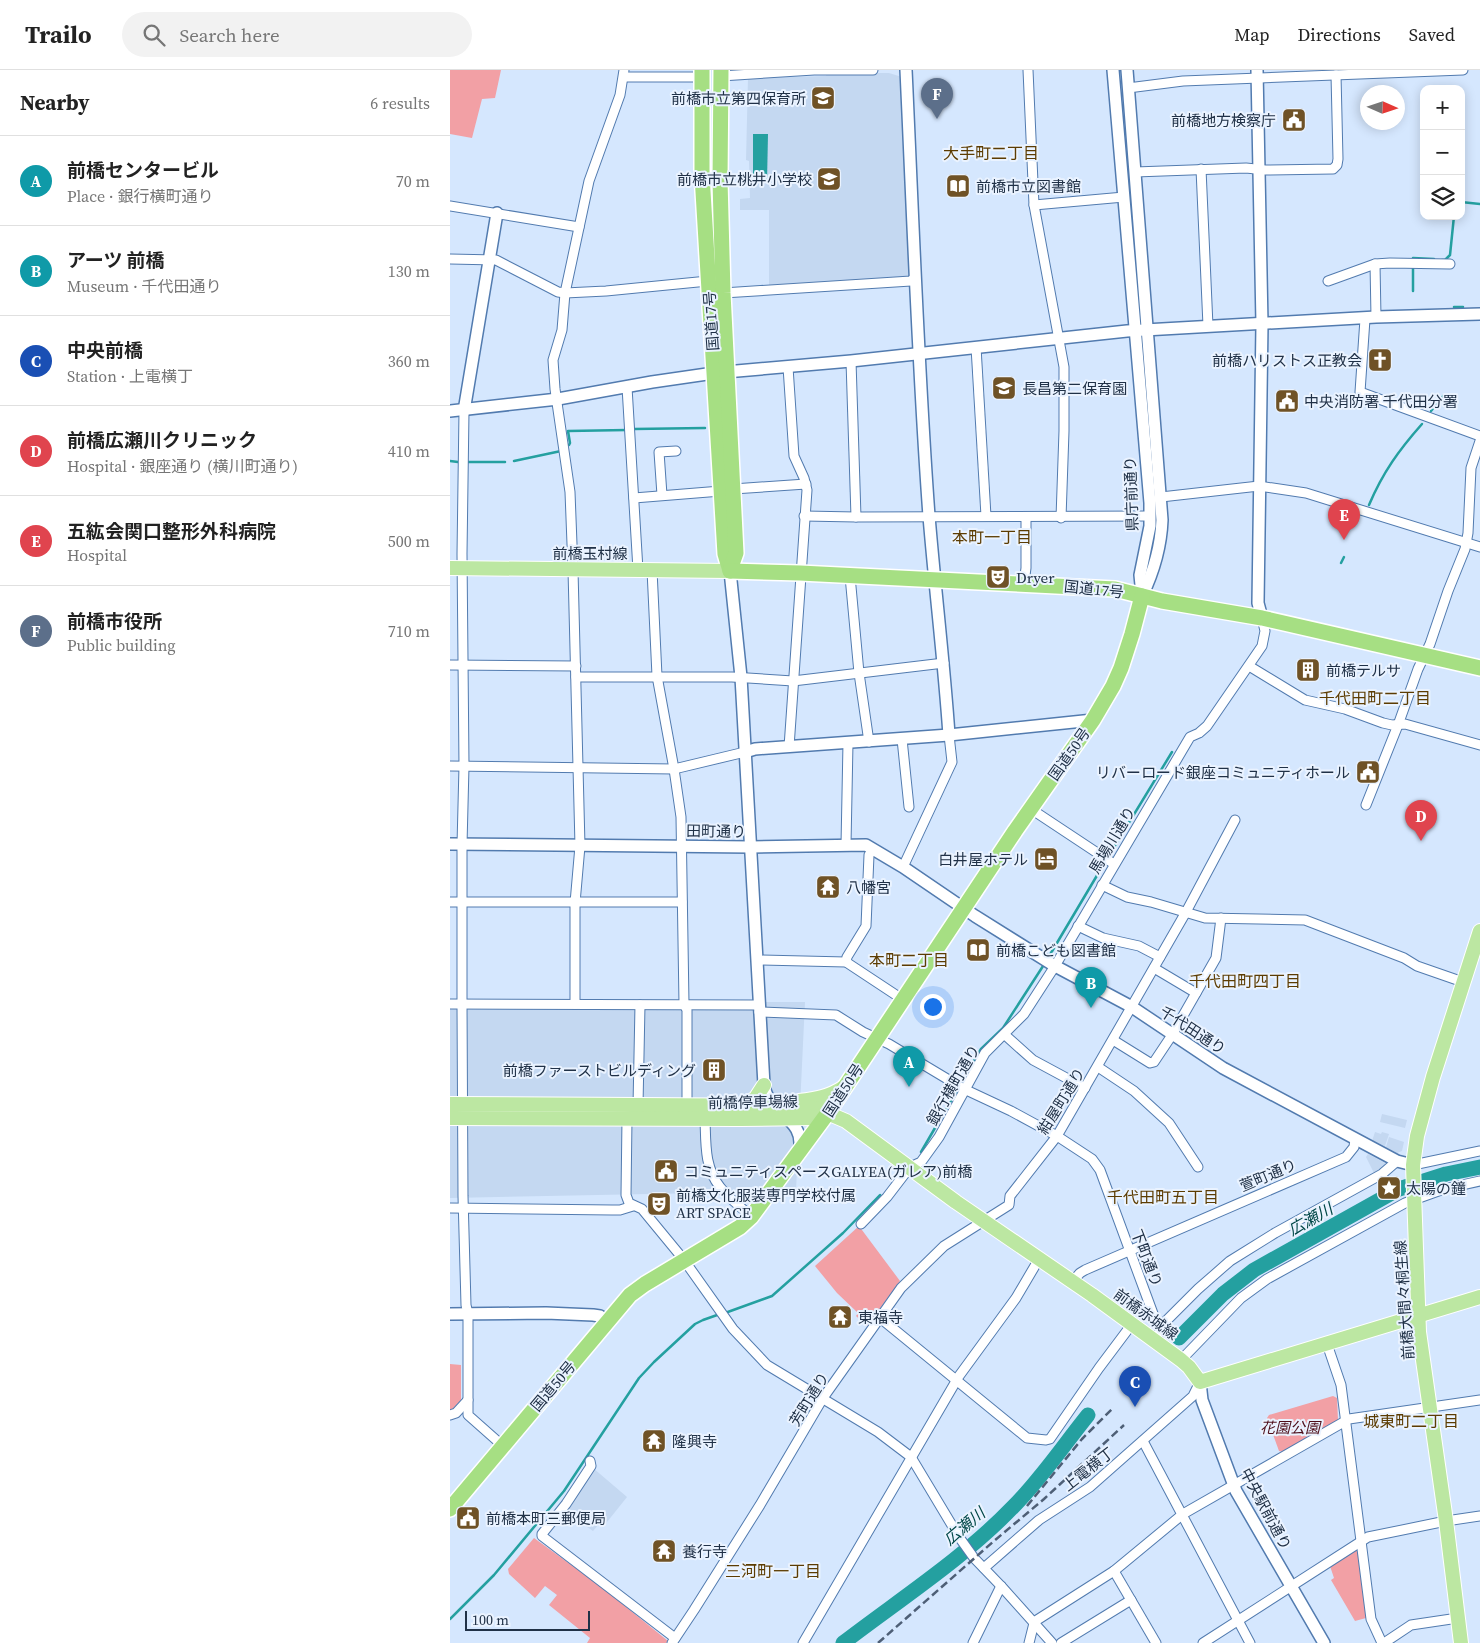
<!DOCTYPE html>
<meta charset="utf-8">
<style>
:root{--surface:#fff;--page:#f2f2f2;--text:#222;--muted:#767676;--line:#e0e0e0;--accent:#1a73e8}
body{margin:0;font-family:"Source Serif 4","Noto Sans JP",serif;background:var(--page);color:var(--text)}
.controls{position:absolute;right:15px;top:15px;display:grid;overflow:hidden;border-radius:10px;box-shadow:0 2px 12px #0003}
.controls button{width:45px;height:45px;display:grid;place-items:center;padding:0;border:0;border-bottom:1px solid var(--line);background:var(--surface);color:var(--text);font:25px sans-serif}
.compass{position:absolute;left:910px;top:15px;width:45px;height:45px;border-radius:50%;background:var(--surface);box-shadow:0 2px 12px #0003;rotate:93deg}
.scale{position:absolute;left:15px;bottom:12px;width:125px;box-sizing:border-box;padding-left:5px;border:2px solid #203147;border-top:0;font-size:14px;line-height:18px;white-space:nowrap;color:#203147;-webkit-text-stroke:4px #eaf3ff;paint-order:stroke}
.you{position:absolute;left:482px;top:936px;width:18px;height:18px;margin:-12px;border:4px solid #fff;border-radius:50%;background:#1a73e8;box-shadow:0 0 0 8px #1a73e833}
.badge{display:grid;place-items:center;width:32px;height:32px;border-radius:50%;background:var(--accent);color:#fff;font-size:16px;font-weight:700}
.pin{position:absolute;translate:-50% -41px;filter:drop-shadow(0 1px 2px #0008)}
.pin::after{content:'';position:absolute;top:26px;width:18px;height:15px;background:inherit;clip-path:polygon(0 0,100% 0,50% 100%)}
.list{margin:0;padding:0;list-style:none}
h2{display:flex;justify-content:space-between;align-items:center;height:65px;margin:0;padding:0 20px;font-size:21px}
h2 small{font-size:16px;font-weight:400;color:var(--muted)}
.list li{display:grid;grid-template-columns:32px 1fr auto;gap:15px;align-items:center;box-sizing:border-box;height:90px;padding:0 20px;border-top:1px solid var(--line)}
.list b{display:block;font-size:19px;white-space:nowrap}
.list p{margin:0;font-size:16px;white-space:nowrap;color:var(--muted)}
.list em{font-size:16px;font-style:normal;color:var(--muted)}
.icon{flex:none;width:28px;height:28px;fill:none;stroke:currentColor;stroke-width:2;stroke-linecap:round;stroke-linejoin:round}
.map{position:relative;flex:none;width:1030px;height:1573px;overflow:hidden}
header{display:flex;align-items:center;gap:30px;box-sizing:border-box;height:70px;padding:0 25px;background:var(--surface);border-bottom:1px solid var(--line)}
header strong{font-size:24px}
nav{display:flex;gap:28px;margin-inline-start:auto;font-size:18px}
.search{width:350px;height:45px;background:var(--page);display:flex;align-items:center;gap:12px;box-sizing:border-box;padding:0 18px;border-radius:28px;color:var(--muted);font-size:19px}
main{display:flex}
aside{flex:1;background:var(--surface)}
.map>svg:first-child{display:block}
</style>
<header>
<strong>Trailo</strong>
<div class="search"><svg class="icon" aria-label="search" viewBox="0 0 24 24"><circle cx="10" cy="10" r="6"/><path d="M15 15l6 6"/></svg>Search here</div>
<nav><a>Map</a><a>Directions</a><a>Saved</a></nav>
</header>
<main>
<aside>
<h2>Nearby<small>6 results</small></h2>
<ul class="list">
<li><span class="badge" style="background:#0f9aa8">A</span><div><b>前橋センタービル</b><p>Place · 銀行横町通り</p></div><em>70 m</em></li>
<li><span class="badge" style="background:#0f9aa8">B</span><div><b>アーツ 前橋</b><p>Museum · 千代田通り</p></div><em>130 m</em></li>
<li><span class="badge" style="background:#1a4fb4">C</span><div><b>中央前橋</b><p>Station · 上電横丁</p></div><em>360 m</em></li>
<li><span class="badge" style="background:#e0444e">D</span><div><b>前橋広瀬川クリニック</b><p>Hospital · 銀座通り (横川町通り)</p></div><em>410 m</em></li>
<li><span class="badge" style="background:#e0444e">E</span><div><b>五紘会関口整形外科病院</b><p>Hospital</p></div><em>500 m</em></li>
<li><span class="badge" style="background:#5c6f8a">F</span><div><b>前橋市役所</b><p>Public building</p></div><em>710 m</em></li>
</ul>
</aside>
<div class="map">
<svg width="1030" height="1573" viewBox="0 0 1030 1573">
<rect width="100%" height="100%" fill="#d5e7fe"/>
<!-- built -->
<g fill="#c4d8f1">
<path d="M377 3H439L452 7 463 205 459 207 319 215V140H290V129L300 128 299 91 296 90 298 8 376 6Z"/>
<path d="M0 932H355L346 1121 0 1128Z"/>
<path d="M932 1044 957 1050 955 1058 930 1052Z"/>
<path d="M925 1062 931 1064 932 1062 939 1064 935 1076 922 1071Z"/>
<path d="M939 1067 954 1072 952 1081 947 1083 936 1077Z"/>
<path d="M918 1084 935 1093 934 1098 924 1103 916 1087Z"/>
<path d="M143 1398 177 1427 153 1457 149 1454 143 1461 114 1441Z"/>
</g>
<!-- green -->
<g fill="#f2a0a5">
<path d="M0 0H51L45 28 32 29 22 68 0 64Z"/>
<path d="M409 1156 450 1211 417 1256 406 1246 408 1243 387 1223 365 1196Z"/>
<path d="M0 1294 11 1295V1330L0 1342Z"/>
<path d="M883 1326 887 1328 888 1350 833 1382 829 1381 817 1348 819 1345Z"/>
<path d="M84 1468 149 1515 218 1571 216 1573H137L140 1568 99 1535 107 1525 95 1516 85 1528 59 1504 58 1499Z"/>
<path d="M905 1480 909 1482 917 1546 916 1548 905 1551 881 1510 884 1508 880 1496Z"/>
</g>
<!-- water -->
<path fill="#24a0a0" d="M303 64H318L317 112H303Z"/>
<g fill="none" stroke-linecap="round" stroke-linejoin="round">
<!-- stream -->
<g stroke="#24a0a0" stroke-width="2.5">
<path d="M1011 132 1030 134"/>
<path d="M992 190H995L1000 185 1004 146"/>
<path d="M963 221V188L984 189"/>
<path d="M1004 237H1013"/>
<path d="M981 341 994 325"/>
<path d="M184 359 255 358"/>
<path d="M119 375 120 373 118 361 177 360"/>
<path d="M0 391 8 392"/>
<path d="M64 391 111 381"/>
<path d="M18 392H55"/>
<path d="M919 435C933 402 949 380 972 354"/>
<path d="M891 493 894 487"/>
<path d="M658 787 722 682"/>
<path d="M598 888 655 792"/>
<path d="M471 1082 531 979 553 958 595 893"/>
<path d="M275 1243 322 1226 393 1163 430 1125"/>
<path d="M0 1549 44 1505 114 1421 189 1308 204 1292 245 1254 253 1250 270 1244"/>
</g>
<!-- river -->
<g stroke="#24a0a0" stroke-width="15">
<path d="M729 1268 773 1224 804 1200 949 1119 996 1104 1030 1097"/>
<path d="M393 1573C449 1530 514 1488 563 1437 591 1409 613 1376 638 1345"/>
</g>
<defs>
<g id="minor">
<path d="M578 0 584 135 614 297V361L611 448"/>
<path d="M271 6 364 0H423"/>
<path d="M174 7H252"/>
<path d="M678 18 733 11 1013 0"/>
<path d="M751 99 758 256"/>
<path d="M685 102 796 98 815 100 883 99 887 95 888 89 886 5"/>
<path d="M584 135 674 127"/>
<path d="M0 136 129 157"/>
<path d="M0 189 46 190 108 222 115 223 156 221 258 211"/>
<path d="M925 194 926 247"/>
<path d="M878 211 925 194 940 193 1000 194"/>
<path d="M273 223 461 211 465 207"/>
<path d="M915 249 910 322 1030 366"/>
<path d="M526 277 536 446"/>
<path d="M401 291 406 447"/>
<path d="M338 297 344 386 354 408 357 420 339 677"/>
<path d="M177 317 188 500"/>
<path d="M14 341 12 484 14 696 12 775V934L13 1126 16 1235 18 1244V1345L53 1376"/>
<path d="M283 419 356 414"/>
<path d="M212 425 209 382 226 381"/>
<path d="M711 427 809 416 856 423 1030 477"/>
<path d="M184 428 271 421"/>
<path d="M354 446 406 447 700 446"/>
<path d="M202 500 207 606 224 699 231 747 234 934 237 940V1036"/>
<path d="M400 506 409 603 419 672"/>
<path d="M574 513 576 498V447"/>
<path d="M0 595 126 596"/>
<path d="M799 596 855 630 895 639 933 653 942 655 955 654 1030 675"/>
<path d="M126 607H282L343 611 494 593"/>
<path d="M452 669 459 737"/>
<path d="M0 696 224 699 295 682"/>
<path d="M916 735 948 655 968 599 980 574 998 521 1015 479 1018 463 1021 398 1030 371"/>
<path d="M581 739 664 794"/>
<path d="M396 775 398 673"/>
<path d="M453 797 502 692 499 665"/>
<path d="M652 815 677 827 701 832 755 848 855 850 954 888 967 896 1013 912"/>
<path d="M0 832H232"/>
<path d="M628 856 653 868 689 876 710 887"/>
<path d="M307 890 396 892 452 929"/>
<path d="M396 892 397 887 416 856 419 785 423 779"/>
<path d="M704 898 746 923"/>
<path d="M0 934 309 935"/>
<path d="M125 934V833L130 776 123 500 120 422 105 319 103 290 112 260 115 223 139 111 170 25 174 0"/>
<path d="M190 935 188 1036 177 1049 176 1125 179 1133 192 1139 234 1190 283 1259 317 1295 428 1362 461 1387 509 1467 524 1488 551 1516 602 1573"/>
<path d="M309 942 386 945 413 962 439 974 514 1019 561 1041 607 1066 642 1089 650 1100 705 1249"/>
<path d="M555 965 583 990 635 1018"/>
<path d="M663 970 700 993 704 992 722 965 766 888 771 848"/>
<path d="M648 997 684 1021 719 1053 748 1097"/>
<path d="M255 1049C256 1073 254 1097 270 1117 278 1128 292 1137 301 1147"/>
<path d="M963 1095 1030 1081"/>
<path d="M0 1138 162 1140H170L183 1136"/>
<path d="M411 1154 437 1127 460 1097 471 1092 489 1067 535 983 574 944 605 896 740 667 749 663 757 656 812 576 815 561 812 548"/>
<path d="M622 1212 630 1203 635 1200 896 1087 904 1077 905 1069"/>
<path d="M429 1247 577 1368 596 1370 600 1369 649 1298 682 1254"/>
<path d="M706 1271 712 1255 748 1219 780 1191 825 1163 932 1104 947 1091"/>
<path d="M877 1274 891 1315 921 1549 932 1573"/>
<path d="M731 1290 791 1228 817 1209 955 1133 994 1119 1030 1111"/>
<path d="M0 1345 6 1343 18 1330"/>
<path d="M693 1371 800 1573"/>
<path d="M140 1391 141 1396 116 1434 92 1464V1466L225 1568"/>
<path d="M534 1498 589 1450 640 1417 743 1326 750 1312"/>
<path d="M664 1501 706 1573"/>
<path d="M222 1573 244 1540 310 1435 373 1328 451 1218 494 1176 559 1135 560 1126 607 1066 736 842 785 750"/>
<path d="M353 1573 509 1306 566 1228 589 1189"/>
<path d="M523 1573 551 1516"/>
<path d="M579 1573 584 1553 587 1550 664 1501 733 1444 899 1349 1030 1330"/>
<path d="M611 1573 681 1530"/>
<path d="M753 1573 918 1467 996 1451 1030 1446"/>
<path d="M934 1573 961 1555 1008 1548"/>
</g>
<g id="tertiary">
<path d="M456 0C463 149 468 298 479 446 485 519 494 592 499 665"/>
<path d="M663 0 700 433V456L690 505 692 525"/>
<path d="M677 0 712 450C711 476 703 503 692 526"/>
<path d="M807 0 812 254 808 533 812 548"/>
<path d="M0 341 108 329 202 312 264 303 401 291 677 261 926 247 1030 244"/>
<path d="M14 341 47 143"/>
<path d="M280 501 291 607 314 1015C318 1046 357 1047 349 1082"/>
<path d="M295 682 305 679 499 665 643 650"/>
<path d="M0 774 301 777 416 775 453 797 525 846 605 896 682 937 773 998 947 1091 963 1095"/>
<path d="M0 1244 96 1243 143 1245 150 1246 157 1251"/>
<path d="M750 1312 752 1330 786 1421 874 1573"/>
</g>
<g id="primary">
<path d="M0 498 280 501"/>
<path d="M349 1031C366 1029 379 1027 394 1017"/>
<path d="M0 1034 352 1036 368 1039 396 1051 506 1132 642 1225 731 1290 739 1297 750 1312 1030 1227"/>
<path d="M293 1034 305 1029 314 1015"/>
<path d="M0 1048 290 1049 362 1048 377 1044"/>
<path d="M1011 1573 996 1451 969 1262 963 1095 967 1066 983 1007 1030 861"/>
</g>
<g id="trunk">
<path d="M252 0V105L275 484 280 501"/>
<path d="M271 0 270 110 273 223 286 483 281 497"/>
<path d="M280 501 350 503 665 519 712 531 812 548 1030 598"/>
<path d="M0 1439 180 1225 195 1214 290 1157 301 1147 377 1044 565 761 643 650 663 616 671 598 682 564 692 526"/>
</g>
</defs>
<!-- minor casing -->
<use href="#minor" stroke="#527baf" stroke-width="11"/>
<!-- tertiary casing -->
<use href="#tertiary" stroke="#527baf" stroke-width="14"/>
<!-- primary casing -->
<use href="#primary" stroke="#fff" stroke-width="16"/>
<!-- trunk casing -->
<use href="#trunk" stroke="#fff" stroke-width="18"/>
<!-- minor -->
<use href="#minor" stroke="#fff" stroke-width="9"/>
<!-- tertiary -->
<use href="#tertiary" stroke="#fff" stroke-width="11"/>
<!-- primary -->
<use href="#primary" stroke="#bce7a2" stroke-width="14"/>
<!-- trunk -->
<use href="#trunk" stroke="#a6df83" stroke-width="15"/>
<!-- rail -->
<g stroke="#4e5f76" stroke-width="2.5" stroke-dasharray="8 4" stroke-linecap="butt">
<path d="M577 1436 632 1369 662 1339"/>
<path d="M428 1573 544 1471 594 1429 674 1355"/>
</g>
</g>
<!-- icons -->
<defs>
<symbol id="school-square" viewBox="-11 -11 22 22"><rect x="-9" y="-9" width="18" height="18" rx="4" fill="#6f5226" stroke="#eaf3ff"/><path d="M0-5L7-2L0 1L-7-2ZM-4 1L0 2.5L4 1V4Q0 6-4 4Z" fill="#fff"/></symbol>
<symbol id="civic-square" viewBox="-11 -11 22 22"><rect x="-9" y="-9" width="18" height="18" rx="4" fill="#6f5226" stroke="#eaf3ff"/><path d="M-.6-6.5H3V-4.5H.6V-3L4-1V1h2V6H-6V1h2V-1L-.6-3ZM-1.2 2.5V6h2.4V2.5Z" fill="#fff"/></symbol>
<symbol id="library-square" viewBox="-11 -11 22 22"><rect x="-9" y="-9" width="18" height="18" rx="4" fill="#6f5226" stroke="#eaf3ff"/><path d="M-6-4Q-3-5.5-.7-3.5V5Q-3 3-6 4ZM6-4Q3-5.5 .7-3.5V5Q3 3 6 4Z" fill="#fff"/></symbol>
<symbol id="church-square" viewBox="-11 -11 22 22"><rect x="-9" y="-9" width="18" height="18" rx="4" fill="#6f5226" stroke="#eaf3ff"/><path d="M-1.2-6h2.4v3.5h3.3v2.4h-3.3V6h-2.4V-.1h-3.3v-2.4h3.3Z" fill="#fff"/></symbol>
<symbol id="theatre-square" viewBox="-11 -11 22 22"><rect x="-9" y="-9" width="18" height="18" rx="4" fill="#6f5226" stroke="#eaf3ff"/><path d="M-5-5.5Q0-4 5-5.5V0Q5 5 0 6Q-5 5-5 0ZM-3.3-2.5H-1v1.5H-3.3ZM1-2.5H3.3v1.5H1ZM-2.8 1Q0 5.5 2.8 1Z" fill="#fff"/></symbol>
<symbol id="building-square" viewBox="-11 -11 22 22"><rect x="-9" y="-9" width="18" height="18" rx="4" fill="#6f5226" stroke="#eaf3ff"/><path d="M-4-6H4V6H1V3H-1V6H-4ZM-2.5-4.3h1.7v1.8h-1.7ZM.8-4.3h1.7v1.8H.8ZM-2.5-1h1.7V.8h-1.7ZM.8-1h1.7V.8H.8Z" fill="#fff"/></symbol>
<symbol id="hotel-square" viewBox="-11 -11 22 22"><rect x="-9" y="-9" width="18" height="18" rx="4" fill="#6f5226" stroke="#eaf3ff"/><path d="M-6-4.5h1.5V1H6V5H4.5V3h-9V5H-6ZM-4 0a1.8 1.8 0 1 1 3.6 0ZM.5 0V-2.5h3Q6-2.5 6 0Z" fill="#fff"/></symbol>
<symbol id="temple-square" viewBox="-11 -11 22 22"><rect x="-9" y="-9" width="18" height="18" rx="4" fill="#6f5226" stroke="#eaf3ff"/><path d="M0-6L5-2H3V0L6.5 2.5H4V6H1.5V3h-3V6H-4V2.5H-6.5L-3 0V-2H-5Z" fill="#fff"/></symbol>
<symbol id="sight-square" viewBox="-11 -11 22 22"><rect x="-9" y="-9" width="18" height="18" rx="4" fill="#6f5226" stroke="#eaf3ff"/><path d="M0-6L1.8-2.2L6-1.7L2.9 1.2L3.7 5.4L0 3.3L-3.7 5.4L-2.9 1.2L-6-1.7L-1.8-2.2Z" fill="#fff"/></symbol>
</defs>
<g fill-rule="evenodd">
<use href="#school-square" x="359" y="14" width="28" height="28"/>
<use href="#civic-square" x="830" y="36" width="28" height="28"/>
<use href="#school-square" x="365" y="95" width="28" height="28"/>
<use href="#library-square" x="494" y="102" width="28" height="28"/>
<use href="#church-square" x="916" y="276" width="28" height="28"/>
<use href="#school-square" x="540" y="304" width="28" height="28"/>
<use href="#civic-square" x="823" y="317" width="28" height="28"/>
<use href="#theatre-square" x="534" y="493" width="28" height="28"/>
<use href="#building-square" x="844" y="586" width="28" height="28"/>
<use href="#civic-square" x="904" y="688" width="28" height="28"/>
<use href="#hotel-square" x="582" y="775" width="28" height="28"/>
<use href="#temple-square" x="364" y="803" width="28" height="28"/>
<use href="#library-square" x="514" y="866" width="28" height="28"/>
<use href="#building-square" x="250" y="986" width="28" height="28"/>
<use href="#civic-square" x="202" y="1087" width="28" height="28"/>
<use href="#sight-square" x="925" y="1104" width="28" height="28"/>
<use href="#theatre-square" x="195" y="1120" width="28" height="28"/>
<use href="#temple-square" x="376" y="1233" width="28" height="28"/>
<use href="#temple-square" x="190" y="1357" width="28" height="28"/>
<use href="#civic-square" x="4" y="1434" width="28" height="28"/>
<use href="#temple-square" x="200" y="1467" width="28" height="28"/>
</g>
<g text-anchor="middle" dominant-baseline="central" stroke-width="4" stroke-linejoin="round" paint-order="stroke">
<!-- poi labels -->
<g font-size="15" fill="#203147" stroke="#eaf3ff" text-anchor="start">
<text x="356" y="28" text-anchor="end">前橋市立第四保育所</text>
<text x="826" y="50" text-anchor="end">前橋地方検察庁</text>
<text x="362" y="109" text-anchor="end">前橋市立桃井小学校</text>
<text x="526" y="116">前橋市立図書館</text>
<text x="912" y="290" text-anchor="end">前橋ハリストス正教会</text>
<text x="572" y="318">長昌第二保育園</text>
<text x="854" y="331">中央消防署 千代田分署</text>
<text x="566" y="507">Dryer</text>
<text x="876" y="600">前橋テルサ</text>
<text x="900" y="702" text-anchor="end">リバーロード銀座コミュニティホール</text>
<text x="578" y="789" text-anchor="end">白井屋ホテル</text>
<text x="396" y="817">八幡宮</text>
<text x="546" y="880">前橋こども図書館</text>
<text x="246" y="1000" text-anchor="end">前橋ファーストビルディング</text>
<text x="234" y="1101">コミュニティスペースGALYEA(ガレア)前橋</text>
<text x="956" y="1118">太陽の鐘</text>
<text x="226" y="1125">前橋文化服装専門学校付属<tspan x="226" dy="17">ART SPACE</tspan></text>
<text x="408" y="1247">東福寺</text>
<text x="222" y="1371">隆興寺</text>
<text x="36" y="1448">前橋本町三郵便局</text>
<text x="232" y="1481">養行寺</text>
</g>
<!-- street labels -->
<g font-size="15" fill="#203147" stroke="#eaf3ff">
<text transform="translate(261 251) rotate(-94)">国道17号</text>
<text transform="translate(681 424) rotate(-92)">県庁前通り</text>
<text x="140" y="483">前橋玉村線</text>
<text transform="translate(644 519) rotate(6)">国道17号</text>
<text transform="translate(619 684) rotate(-55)">国道50号</text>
<text transform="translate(266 761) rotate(1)">田町通り</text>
<text transform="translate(662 770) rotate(-59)">馬場川通り</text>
<text transform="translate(743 960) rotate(33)">千代田通り</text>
<text transform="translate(503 1015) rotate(-60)">銀行横町通り</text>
<text transform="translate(393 1020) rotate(-57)">国道50号</text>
<text transform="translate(611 1031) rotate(-58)">紺屋町通り</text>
<text transform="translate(303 1032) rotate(-1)">前橋停車場線</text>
<text transform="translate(818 1105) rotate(-23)">萱町通り</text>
<text transform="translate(697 1188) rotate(69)">下町通り</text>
<text transform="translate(954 1230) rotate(-94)">前橋大間々桐生線</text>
<text transform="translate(696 1244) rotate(36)">前橋赤城線</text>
<text transform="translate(103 1316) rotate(-50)">国道50号</text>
<text transform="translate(359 1329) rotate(-58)">芳町通り</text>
<text transform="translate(638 1399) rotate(-38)">上電横丁</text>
<text transform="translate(816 1439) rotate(62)">中央駅前通り</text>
</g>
<!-- park labels -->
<g font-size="15" font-style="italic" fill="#4d0d19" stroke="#eaf3ff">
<text x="840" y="1357">花園公園</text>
</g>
<!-- neighbourhood labels -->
<g font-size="16" fill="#5c3c02" stroke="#eaf3ff">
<text x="541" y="83">大手町二丁目</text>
<text x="542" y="467">本町一丁目</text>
<text x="925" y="628">千代田町二丁目</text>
<text x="459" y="890">本町二丁目</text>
<text x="795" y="911">千代田町四丁目</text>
<text x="713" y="1127">千代田町五丁目</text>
<text x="961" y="1351">城東町二丁目</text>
<text x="323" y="1501">三河町一丁目</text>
</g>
<!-- water labels -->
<g font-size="16" font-style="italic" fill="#004747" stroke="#eaf3ff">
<text transform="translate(860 1149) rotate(-29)">広瀬川</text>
<text transform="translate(514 1456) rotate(-40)">広瀬川</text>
</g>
</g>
</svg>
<div class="controls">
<button>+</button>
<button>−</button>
<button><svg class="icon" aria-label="layers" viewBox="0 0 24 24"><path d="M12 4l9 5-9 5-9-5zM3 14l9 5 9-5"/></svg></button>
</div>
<svg class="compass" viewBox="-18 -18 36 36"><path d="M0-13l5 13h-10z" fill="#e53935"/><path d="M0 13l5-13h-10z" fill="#767676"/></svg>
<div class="scale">100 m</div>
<div class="you"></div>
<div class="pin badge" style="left:459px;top:1017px;background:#0f9aa8">A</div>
<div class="pin badge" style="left:641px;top:938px;background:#0f9aa8">B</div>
<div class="pin badge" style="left:685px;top:1337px;background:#1a4fb4">C</div>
<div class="pin badge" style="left:971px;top:771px;background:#e0444e">D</div>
<div class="pin badge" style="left:894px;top:470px;background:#e0444e">E</div>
<div class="pin badge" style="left:487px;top:49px;background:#5c6f8a">F</div>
</div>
</main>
